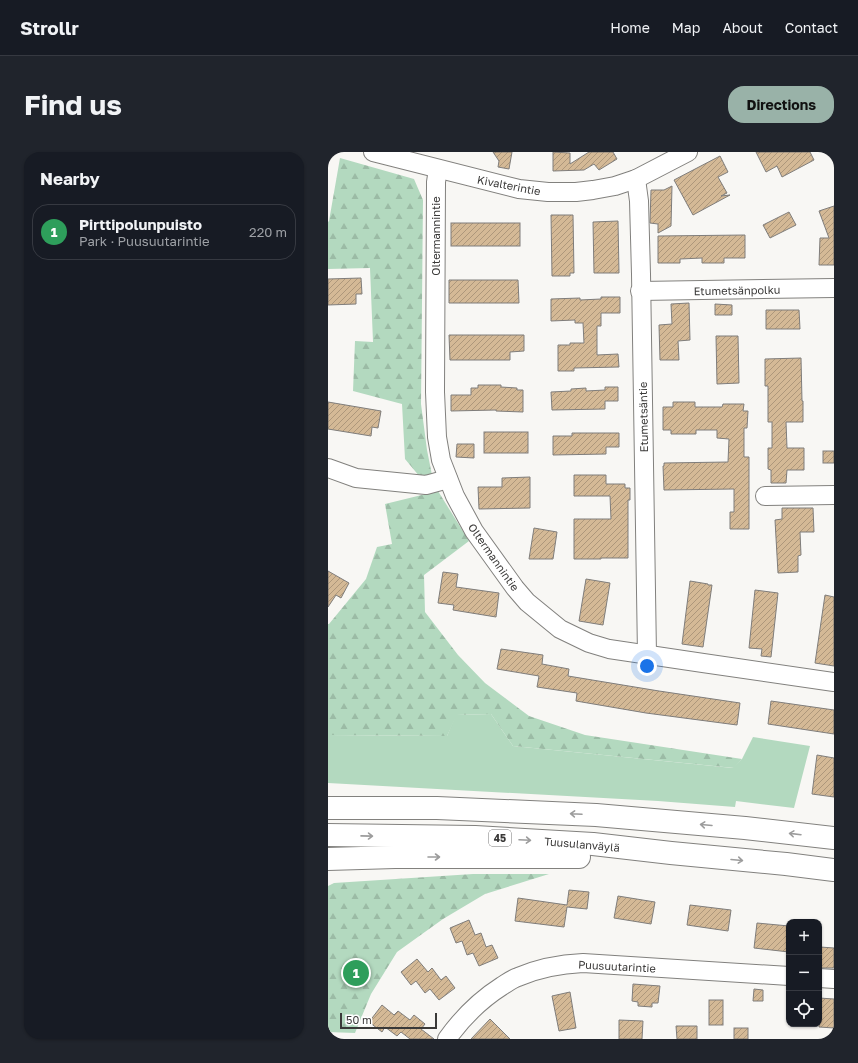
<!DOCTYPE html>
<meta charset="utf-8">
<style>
:root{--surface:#171b24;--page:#20242c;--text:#f1f3f6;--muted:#9ea1a6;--line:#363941;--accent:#99b2a8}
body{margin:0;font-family:"Golos Text",sans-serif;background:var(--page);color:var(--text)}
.controls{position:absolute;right:12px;bottom:12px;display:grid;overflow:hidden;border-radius:8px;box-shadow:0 1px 3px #0004}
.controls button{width:36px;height:36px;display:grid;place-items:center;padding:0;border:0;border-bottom:1px solid var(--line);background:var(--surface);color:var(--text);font:20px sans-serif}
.scale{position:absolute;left:12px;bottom:10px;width:97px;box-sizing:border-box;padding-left:4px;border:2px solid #3a3938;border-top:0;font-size:11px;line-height:14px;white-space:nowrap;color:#3a3938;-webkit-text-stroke:3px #fff;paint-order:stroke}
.you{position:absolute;left:319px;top:514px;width:14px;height:14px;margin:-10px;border:3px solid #fff;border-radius:50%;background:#1a73e8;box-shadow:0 0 0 6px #1a73e833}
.badge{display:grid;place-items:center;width:26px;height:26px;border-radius:50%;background:var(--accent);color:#fff;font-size:13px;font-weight:700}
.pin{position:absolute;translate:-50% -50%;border:2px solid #fff;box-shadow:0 1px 4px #0006}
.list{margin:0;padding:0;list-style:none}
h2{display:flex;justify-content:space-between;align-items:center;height:52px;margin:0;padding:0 16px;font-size:17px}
h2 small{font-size:13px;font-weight:400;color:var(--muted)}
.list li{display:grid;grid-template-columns:26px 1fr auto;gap:12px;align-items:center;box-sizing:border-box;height:56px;margin:0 8px 8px;padding:0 8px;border:1px solid var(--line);border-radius:16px}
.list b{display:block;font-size:15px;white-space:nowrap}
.list p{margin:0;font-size:13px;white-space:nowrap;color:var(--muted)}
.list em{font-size:13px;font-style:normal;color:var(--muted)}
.icon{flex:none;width:22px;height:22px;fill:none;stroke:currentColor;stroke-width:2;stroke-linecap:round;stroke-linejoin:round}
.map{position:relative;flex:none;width:506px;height:887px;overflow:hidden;border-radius:16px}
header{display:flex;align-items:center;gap:24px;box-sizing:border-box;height:56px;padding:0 20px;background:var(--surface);border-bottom:1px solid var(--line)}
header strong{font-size:19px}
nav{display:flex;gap:22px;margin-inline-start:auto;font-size:14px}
.intro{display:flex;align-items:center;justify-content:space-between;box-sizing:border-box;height:96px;padding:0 24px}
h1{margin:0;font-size:28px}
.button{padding:10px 18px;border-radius:16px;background:var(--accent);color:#111;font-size:14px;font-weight:700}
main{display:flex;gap:24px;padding:0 24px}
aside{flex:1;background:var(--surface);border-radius:16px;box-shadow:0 1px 3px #0004}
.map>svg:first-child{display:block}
</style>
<header>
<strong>Strollr</strong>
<nav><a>Home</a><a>Map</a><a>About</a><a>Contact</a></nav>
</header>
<div class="intro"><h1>Find us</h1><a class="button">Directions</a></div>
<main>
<aside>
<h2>Nearby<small></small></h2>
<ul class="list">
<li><span class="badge" style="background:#2e9e5b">1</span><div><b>Pirttipolunpuisto</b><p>Park · Puusuutarintie</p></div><em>220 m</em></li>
</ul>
</aside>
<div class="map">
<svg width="506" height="887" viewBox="0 0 506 887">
<defs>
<pattern id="forest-firs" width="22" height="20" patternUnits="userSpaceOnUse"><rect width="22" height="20" fill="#b3d9bf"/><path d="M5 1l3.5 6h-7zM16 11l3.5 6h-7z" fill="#9bbba5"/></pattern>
<pattern id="building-hatch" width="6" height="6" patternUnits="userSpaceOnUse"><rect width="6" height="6" fill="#d4b996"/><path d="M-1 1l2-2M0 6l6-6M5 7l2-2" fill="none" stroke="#ad977b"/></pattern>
</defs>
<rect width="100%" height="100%" fill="#f8f7f4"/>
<!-- green -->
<path fill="#b3d9bf" d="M163 562 185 594 405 616 414 607 425 585 482 594 466 656 408 649 407 655 330 649 0 631V583L119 584 128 563Z"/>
<!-- forest -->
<g fill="url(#forest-firs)">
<path d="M12 6 86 27 95 48 93 252 99 298 104 323 92 325 77 307 74 252 25 239 27 189 45 190 42 116 0 117V70L1 69Z"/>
<path d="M110 339 141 389 96 423 97 460 130 503 157 531 201 564 257 583 414 607 406 616 185 594 163 562 129 563 119 584 0 583V472H1L38 427 49 395 64 392 57 352Z"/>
<path d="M145 722H221L157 742 115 767 69 800 43 842 27 881 0 880V734L6 731Z"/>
</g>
<!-- building -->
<g fill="url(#building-hatch)" stroke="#7f7d7b">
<path d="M165 0H184L181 17 170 15 171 9Z"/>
<path d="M225 0 242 1V12L261 0H285L289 7 271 18 266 12 256 18 225 19Z"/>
<path d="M428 0H482L486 8 454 25 449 14 438 20Z"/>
<path d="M392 4 400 20 390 25 399 41 393 44 402 43 365 63 346 28Z"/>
<path d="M344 34 343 74 330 81V72L322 71 323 38H336Z"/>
<path d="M506 54V113H491L492 86H501L491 59Z"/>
<path d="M461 60 468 73 442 86 435 73Z"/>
<path d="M223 63H245L246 121H242V124H224Z"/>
<path d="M290 69 291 121H266L265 70Z"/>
<rect x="123" y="71" width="69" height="23"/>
<path d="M417 83V106H396V111H374V106L352 107V111H330V84Z"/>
<path d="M33 126 34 142H28V152L0 153V127Z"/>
<path d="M121 128H190L191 151H121Z"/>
<path d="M273 145H292V161H273V174H269V203L290 202 291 215 246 216V219H230V193H242V191H256L255 171H247V168L223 169V147L252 146V148L273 147Z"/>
<path d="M361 151 362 188 350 189 351 208H332L331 173 344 172 343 152Z"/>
<path d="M387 152 404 153V163H387Z"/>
<path d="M438 158H471L472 177H438Z"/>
<path d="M121 183H196V199L182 200V208H122Z"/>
<path d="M388 184H410L411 231 389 232Z"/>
<path d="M473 206 474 249H475V270H458L459 296H476V318H459L458 331H443V318L440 317V296H444V270H440V234H437V207Z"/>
<path d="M150 233H173V235L189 236V238H195V260L168 259V258L123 259V243H143V236H150Z"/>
<path d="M277 235H290V249H277V257L224 258 223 240 243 239V237L258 236V239L277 238Z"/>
<path d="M0 250 53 259 50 276 44 275 43 284 0 277Z"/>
<path d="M345 250H367V255H394L395 252H416L415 259H420L419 276H416V305H421V377H402V360H406V337L336 338 335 314H336V311L400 310 401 287 389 286V278H368V282H343V278H335V255H345Z"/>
<rect x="156" y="280" width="44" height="21"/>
<path d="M244 281H291V295H278V302L225 303V284H244Z"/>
<path d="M129 292H146V306L128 305Z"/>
<rect x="495" y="299" width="11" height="12"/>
<path d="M246 323H278V332H297V336H302V348H300V406H273V407H246V367H283L282 344H246Z"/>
<path d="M202 325V356L151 357 150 335H174V326Z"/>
<path d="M454 356H485L486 380H472L473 403 470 404V420L450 421 447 368 454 367Z"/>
<path d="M206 376 229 380 225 407H201Z"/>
<path d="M0 419 21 431 13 446 8 443 0 455Z"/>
<path d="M115 420 130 422 128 435 171 441 168 465 125 458 126 453 110 451Z"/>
<path d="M258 427 282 431 275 473 251 469Z"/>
<path d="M362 429 380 432V433H384L375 495 354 492Z"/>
<path d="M427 438 450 441 443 505 433 504 434 497 421 496Z"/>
<path d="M497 443 506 445V514L487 511Z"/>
<path d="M173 497 215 503 214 512 241 517 240 524 331 539 412 551 409 573 318 561 248 549 249 541 209 535 211 524 169 517Z"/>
<path d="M443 549 506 558V582L440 572Z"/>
<path d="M489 603 506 606V645L484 642Z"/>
<path d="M241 738 261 740 259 757 239 755 236 775 187 769 190 746 239 753Z"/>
<path d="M290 744 327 750 323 772 286 766Z"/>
<path d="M362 753 403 758 400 779 359 773Z"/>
<path d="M141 768 147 783 153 781 158 795 164 793 170 806 151 814 145 801 139 803 134 789 128 791 122 776Z"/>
<path d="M429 771 461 774V800L426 796Z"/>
<path d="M492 795 506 796V816H491Z"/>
<path d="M89 807 100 820 104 816 113 828 118 824 127 836 111 848 102 837 97 841 88 829 83 833 73 820Z"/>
<path d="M305 832 332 834 330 851H324V855L310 854V850L304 849Z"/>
<path d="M426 837 435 838V849H425Z"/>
<path d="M242 840 248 876 231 879 224 844Z"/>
<path d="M491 846 506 847V876L491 875Z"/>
<rect x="381" y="848" width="14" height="25"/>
<path d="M54 853 66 863 70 859 82 868 86 863 97 872 93 877 106 887H82L73 880 69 884 57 875 54 880 41 870Z"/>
<path d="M162 867 182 887H143Z"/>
<path d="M291 868 315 869 314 887H291Z"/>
<path d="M348 874H369V887H349Z"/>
<rect x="406" y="876" width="14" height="11"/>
</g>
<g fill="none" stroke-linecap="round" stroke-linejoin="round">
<defs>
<g id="minor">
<path d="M45 0 191 37 220 40H248L265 38 287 34 308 27 360 0"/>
<path d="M110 17 108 30 107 240 109 285 113 308 127 344 146 379 187 436 199 450 232 477 261 491 281 497 375 511 506 530"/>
<path d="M308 27 311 49 313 122 319 503"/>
<path d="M312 139 506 136"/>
<path d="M0 316 28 326 98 333 120 327"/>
<path d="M437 344 506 343"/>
<path d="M491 826 506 827"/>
<path d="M119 887C134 866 152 848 174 834 179 831 184 827 190 825 211 816 233 812 255 811L461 824"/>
</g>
<g id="highway">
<path d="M0 656H109L268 663 417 676 506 686"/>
<path d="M0 683 147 685 265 692 343 701 458 712 506 718"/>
<path d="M0 707 67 705H251"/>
</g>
</defs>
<!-- minor casing -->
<use href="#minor" stroke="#82817e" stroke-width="20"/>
<!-- highway casing -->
<use href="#highway" stroke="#82817e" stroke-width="24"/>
<!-- minor -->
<use href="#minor" stroke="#fff" stroke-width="18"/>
<!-- highway -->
<use href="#highway" stroke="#fff" stroke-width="22"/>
</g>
<!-- one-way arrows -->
<defs><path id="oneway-shaft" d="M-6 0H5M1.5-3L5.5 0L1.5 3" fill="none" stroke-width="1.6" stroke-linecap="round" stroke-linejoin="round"/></defs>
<g stroke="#9c9c9c">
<use href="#oneway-shaft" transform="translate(248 662) rotate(-177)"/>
<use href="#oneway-shaft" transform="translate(378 673) rotate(-175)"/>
<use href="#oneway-shaft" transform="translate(467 682) rotate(-173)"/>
<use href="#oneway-shaft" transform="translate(39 684) rotate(1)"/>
<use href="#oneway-shaft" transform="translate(197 688) rotate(3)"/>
<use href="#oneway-shaft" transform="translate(106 705)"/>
<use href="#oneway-shaft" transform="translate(409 708) rotate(5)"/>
</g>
<g text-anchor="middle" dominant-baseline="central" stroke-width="3" stroke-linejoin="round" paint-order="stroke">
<!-- shield labels -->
<rect fill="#fff" stroke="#757474" stroke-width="1" x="161" y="678" width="22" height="16" rx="3"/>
<g font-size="10" font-weight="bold" fill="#3a3938">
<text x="172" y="686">45</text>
</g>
<!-- street labels -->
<g font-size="11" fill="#3a3938" stroke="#fff">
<text transform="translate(181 33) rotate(11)">Kivalterintie</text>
<text transform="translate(107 84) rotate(-90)">Oltermannintie</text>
<text transform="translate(409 138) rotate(-1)">Etumetsänpolku</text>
<text transform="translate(315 265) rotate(-91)">Etumetsäntie</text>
<text transform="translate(166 405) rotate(55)">Oltermannintie</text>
<text transform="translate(254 692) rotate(5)">Tuusulanväylä</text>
<text transform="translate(289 814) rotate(3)">Puusuutarintie</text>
</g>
</g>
</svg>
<div class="controls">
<button>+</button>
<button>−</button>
<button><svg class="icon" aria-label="locate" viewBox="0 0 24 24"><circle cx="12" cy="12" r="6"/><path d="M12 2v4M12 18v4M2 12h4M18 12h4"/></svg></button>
</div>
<div class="scale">50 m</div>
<div class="you"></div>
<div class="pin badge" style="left:28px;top:821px;background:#2e9e5b">1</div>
</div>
</main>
